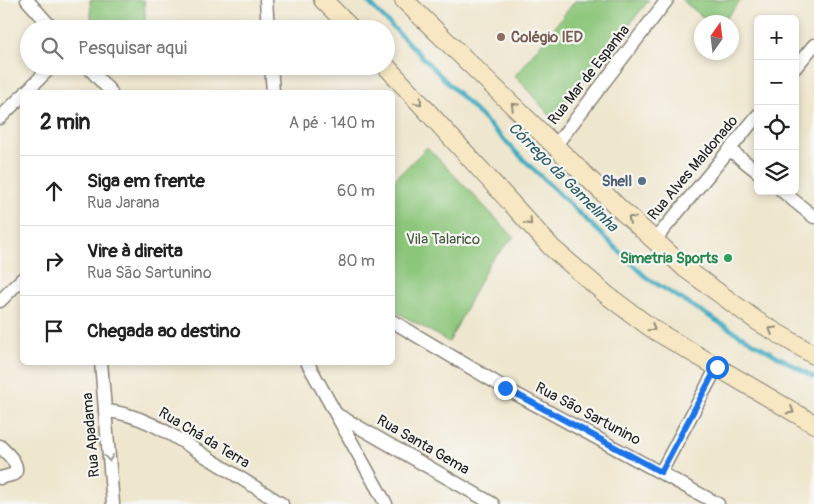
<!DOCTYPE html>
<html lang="pt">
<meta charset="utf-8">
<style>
:root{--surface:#fff;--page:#f2f2f2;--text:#222;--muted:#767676;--line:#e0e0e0}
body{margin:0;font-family:Pangolin,sans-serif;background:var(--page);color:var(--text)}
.controls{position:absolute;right:15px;top:15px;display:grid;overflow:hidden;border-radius:8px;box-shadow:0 2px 8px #0003}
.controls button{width:45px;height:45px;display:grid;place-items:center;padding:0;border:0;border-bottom:1px solid var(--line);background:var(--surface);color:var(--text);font:25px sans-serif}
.compass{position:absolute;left:694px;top:15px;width:45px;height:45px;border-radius:50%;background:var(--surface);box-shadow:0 2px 8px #0003;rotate:14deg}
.stop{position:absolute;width:15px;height:15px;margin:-11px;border:4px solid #1a73e8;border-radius:50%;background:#fff}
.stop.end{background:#1a73e8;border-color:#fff;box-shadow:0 1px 5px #0008}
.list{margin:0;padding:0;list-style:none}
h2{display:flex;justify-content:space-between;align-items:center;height:65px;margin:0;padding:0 20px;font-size:21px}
h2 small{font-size:16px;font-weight:400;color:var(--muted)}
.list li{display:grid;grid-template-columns:32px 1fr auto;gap:15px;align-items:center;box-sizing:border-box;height:70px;padding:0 20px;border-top:1px solid var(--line)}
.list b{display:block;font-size:19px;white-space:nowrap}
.list p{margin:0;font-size:16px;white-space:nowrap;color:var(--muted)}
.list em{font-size:16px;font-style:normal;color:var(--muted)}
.icon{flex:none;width:28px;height:28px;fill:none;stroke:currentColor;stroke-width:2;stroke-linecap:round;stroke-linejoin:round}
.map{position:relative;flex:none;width:814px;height:504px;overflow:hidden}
.search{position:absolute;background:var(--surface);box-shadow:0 2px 8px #0003;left:20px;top:20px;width:375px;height:55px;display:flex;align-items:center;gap:12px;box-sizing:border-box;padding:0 18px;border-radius:28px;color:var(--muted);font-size:19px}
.panel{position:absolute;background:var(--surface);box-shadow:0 2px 8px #0003;left:20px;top:90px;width:375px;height:275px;border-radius:8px}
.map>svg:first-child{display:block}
</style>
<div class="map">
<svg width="814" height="504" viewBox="0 0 814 504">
<rect width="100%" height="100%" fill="#f6f6f2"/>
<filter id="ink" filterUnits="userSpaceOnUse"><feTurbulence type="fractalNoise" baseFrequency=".02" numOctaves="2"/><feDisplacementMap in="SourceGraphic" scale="10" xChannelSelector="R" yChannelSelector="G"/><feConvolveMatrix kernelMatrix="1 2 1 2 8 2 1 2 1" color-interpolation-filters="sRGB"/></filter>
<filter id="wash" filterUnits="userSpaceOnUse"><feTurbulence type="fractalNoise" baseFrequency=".0096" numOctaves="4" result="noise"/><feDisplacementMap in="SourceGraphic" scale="20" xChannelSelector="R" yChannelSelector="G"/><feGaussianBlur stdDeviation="1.12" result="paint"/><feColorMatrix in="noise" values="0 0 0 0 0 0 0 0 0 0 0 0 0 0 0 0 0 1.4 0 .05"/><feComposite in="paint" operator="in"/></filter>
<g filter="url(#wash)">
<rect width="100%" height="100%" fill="#efe6ce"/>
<!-- green -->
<g fill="#8cc67a" stroke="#54714b">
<path d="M90 0H144L146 29H92Z"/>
<path d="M576 0H649L553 119 515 76Z"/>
<path d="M682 0H741L723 22H709Z"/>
<path d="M427 147 514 237 489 263 449 342 393 310V181Z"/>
</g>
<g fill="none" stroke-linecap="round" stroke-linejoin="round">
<!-- stream -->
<path stroke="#41acc0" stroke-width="4.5" d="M366 0 524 160 647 278 738 334 814 377"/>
</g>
</g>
<g filter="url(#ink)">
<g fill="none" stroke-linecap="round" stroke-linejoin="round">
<defs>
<g id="street">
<path d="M27 0 53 29"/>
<path d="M266 0 268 29"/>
<path d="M87 66 111 92"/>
<path d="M271 66 273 92"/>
<path d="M795 68 814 45"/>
<path d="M26 92 52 66"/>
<path d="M0 118 22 96"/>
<path d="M555 146 667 0"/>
<path d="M730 150 758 172"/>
<path d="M782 191 814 217"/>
<path d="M654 241 758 115"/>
<path d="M0 301 22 279"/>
<path d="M392 321 505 388 718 504"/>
<path d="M101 362 113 504"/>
<path d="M307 362 386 504"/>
<path d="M105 411C143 413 178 439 210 459 234 474 258 489 282 504"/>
<path d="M336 414 493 504"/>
<path d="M0 446C7 454 20 463 15 474L0 478"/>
<path d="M661 472 717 367"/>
</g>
<g id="secondary">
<path d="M323 0 352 29"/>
<path d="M404 0 620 209 686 269 757 321 814 355"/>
<path d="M386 66 552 248 608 296 654 330 814 424"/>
</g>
</defs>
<!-- street casing -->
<use href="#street" stroke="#868175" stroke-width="15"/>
<!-- secondary casing -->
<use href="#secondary" stroke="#868175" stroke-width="20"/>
<!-- street -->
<use href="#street" stroke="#fff" stroke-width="12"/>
<!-- secondary -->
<use href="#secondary" stroke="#f7e8c3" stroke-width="18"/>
</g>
<!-- one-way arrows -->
<defs><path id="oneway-chevron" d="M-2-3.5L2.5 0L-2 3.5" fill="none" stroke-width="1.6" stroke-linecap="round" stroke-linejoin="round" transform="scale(1.25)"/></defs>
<g stroke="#948c78">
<use href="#oneway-chevron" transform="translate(419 102) rotate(48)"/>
<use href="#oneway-chevron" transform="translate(514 106) rotate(-136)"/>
<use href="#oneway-chevron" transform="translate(631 219) rotate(-137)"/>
<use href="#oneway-chevron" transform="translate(529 222) rotate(48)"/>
<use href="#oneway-chevron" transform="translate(652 328) rotate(34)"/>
<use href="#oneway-chevron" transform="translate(772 330) rotate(-148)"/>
<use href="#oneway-chevron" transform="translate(791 411) rotate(31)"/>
</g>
<use stroke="#999" href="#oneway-chevron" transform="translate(109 458) rotate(85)"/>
</g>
<g fill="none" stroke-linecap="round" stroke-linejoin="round" filter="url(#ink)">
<!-- route -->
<path stroke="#1a73e8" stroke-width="6" d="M505 388 661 472 717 367"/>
</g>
<!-- markers -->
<circle fill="#8d6e63" stroke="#f6f6f2" stroke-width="2" cx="501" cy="37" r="5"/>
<circle fill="#5c6f8a" stroke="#f6f6f2" stroke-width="2" cx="642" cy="181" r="5"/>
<circle fill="#2e9e5b" stroke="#f6f6f2" stroke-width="2" cx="728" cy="258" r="5"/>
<g text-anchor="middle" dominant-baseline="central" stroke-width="4.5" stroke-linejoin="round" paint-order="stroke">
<!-- education labels -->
<g font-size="15" font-weight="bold" fill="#785e54" stroke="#f6f6f2" text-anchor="start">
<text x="511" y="37">Colégio IED</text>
</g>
<!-- street labels -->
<g font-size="15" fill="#1c1c1c" stroke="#f6f6f2">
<text transform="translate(589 75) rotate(-52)">Rua Mar de Espanha</text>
<text transform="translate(693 168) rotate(-50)">Rua Alves Maldonado</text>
<text transform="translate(588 414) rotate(28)">Rua São Sartunino</text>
<text transform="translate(91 435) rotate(-95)">Rua Apadama</text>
<text transform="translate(204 438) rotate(31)">Rua Chá da Terra</text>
<text transform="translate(423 445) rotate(30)">Rua Santa Gema</text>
</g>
<!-- service labels -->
<g font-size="15" font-weight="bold" fill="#4e5e75" stroke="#f6f6f2" text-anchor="end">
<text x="632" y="181">Shell</text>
</g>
<!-- park labels -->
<g font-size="15" fill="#43583d" stroke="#f6f6f2">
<text x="443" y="239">Vila Talarico</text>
</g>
<!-- leisure labels -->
<g font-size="15" font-weight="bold" fill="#27864d" stroke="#f6f6f2" text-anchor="end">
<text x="718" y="258">Simetria Sports</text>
</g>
<!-- water labels -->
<g font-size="16" font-style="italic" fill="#2d5d66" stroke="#f6f6f2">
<text transform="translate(563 177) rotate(45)">Córrego da Gamelinha</text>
</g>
</g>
</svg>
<div class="controls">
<button>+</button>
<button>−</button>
<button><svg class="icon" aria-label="locate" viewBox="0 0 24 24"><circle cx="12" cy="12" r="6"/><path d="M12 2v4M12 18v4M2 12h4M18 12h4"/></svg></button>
<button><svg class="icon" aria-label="layers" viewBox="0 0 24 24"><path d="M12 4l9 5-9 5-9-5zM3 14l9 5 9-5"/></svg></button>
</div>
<svg class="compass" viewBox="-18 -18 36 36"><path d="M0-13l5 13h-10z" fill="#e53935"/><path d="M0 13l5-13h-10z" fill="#767676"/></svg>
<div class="stop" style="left:717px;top:367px"></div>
<div class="stop end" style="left:505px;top:388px"></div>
<div class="search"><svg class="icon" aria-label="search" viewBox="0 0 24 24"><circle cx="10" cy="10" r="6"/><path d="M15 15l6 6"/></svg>Pesquisar aqui</div>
<section class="panel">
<h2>2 min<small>A pé · 140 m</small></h2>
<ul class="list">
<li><svg class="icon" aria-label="ahead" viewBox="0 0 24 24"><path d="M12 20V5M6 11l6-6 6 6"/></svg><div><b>Siga em frente</b><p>Rua Jarana</p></div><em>60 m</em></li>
<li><svg class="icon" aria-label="right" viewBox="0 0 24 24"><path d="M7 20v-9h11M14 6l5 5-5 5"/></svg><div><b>Vire à direita</b><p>Rua São Sartunino</p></div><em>80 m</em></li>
<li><svg class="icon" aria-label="arrive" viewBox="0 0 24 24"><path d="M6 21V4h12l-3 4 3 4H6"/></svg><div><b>Chegada ao destino</b></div></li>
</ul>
</section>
</div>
